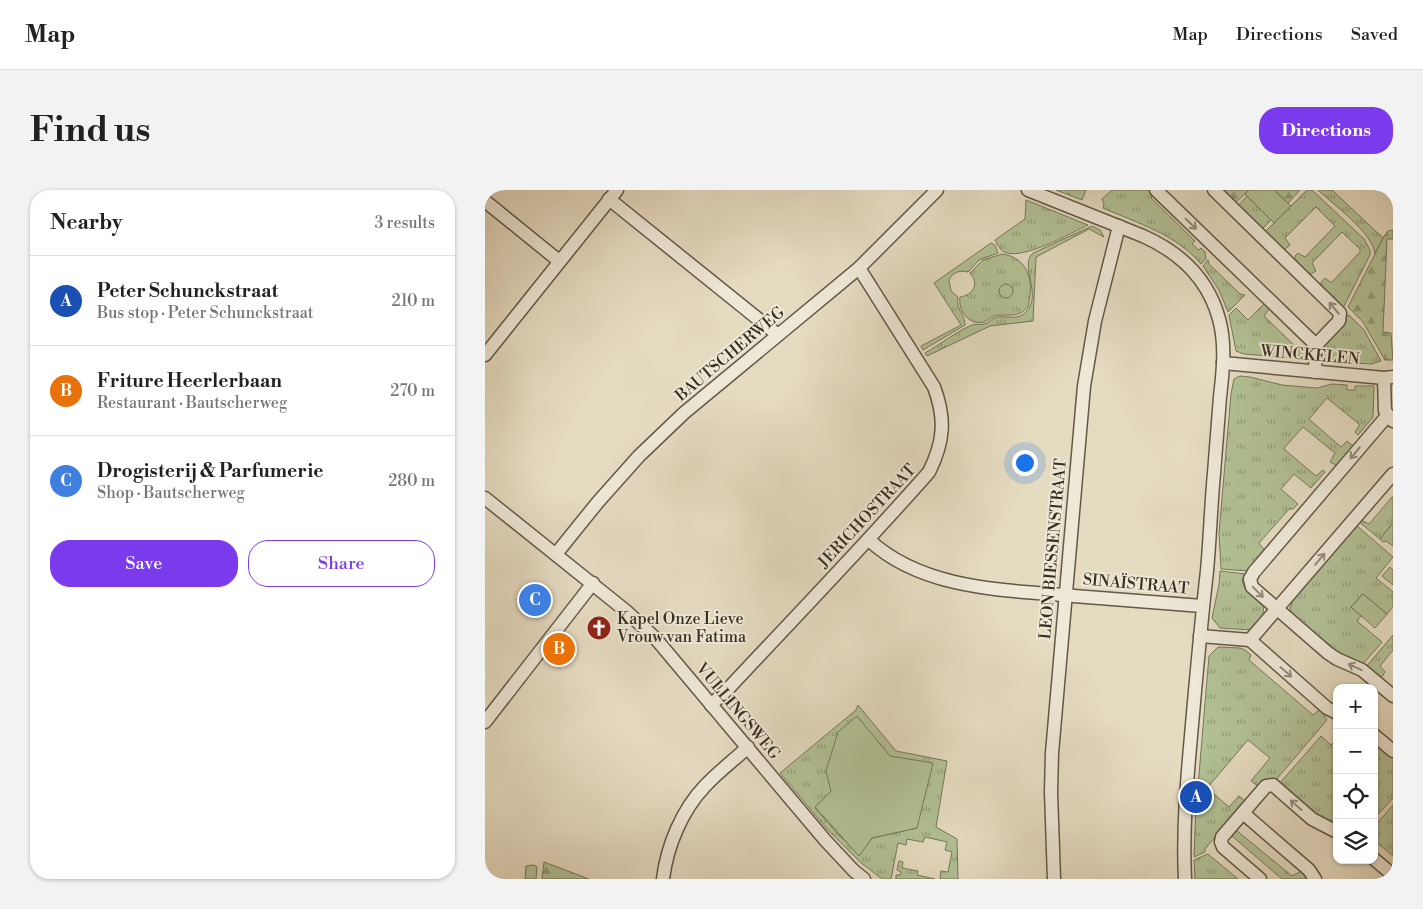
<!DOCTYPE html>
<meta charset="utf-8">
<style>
:root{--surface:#fff;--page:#f2f2f2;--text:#202124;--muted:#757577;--line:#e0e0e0;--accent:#7c3aed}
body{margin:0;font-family:"Libre Bodoni",serif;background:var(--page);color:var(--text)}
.controls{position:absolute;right:15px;bottom:15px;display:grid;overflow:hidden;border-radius:10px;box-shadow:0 1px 4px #0004}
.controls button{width:45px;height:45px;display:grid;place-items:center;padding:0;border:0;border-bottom:1px solid var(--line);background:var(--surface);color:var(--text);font:25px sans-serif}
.you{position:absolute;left:539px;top:272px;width:18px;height:18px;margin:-12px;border:4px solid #fff;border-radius:50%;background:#1a73e8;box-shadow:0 0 0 8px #1a73e833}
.badge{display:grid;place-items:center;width:32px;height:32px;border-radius:50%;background:var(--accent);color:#fff;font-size:16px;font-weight:700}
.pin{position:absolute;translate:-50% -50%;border:2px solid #fff;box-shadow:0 1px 5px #0006}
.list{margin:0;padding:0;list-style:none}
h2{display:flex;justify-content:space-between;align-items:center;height:65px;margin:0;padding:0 20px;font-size:21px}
h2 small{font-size:16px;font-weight:400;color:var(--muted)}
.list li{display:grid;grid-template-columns:32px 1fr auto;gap:15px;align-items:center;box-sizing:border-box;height:90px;padding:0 20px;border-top:1px solid var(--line)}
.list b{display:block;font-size:19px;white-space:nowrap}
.list p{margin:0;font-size:16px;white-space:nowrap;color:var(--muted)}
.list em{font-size:16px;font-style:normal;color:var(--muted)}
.actions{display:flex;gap:10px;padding:15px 20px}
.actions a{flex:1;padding:11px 0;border:1px solid var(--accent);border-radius:20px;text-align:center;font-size:18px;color:var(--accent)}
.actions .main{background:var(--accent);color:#fff}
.icon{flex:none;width:28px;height:28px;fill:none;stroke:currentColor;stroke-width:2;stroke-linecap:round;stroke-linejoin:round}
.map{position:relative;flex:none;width:908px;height:689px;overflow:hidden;border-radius:20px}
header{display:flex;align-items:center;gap:30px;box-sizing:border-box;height:70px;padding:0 25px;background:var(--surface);border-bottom:1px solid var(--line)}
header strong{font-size:24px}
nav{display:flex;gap:28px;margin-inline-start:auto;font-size:18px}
.intro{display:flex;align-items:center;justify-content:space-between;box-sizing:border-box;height:120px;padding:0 30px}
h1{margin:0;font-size:35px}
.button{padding:12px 22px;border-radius:20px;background:var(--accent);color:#fff;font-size:18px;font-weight:700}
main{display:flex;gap:30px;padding:0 30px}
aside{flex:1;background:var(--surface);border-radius:20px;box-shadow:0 1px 4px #0004}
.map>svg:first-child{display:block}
</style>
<header>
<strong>Map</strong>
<nav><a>Map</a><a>Directions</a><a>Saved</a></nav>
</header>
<div class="intro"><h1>Find us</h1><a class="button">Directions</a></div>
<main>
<aside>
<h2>Nearby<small>3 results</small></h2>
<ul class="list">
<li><span class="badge" style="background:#1a4fb4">A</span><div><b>Peter Schunckstraat</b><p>Bus stop · Peter Schunckstraat</p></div><em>210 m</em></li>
<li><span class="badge" style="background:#e8710a">B</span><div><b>Friture Heerlerbaan</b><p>Restaurant · Bautscherweg</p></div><em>270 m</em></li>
<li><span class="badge" style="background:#3f7fe0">C</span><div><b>Drogisterij &amp; Parfumerie</b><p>Shop · Bautscherweg</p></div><em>280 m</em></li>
</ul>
<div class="actions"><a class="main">Save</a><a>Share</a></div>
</aside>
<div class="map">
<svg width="908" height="689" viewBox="0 0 908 689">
<defs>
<pattern id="grass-tufts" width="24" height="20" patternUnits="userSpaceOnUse" patternTransform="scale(1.25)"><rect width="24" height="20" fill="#b2c195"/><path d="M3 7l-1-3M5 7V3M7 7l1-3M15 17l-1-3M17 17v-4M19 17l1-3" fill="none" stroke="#929d79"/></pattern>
<pattern id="forest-firs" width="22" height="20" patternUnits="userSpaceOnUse" patternTransform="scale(1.25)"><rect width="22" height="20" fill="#b2c195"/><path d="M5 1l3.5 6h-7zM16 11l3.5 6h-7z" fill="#929d79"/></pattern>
</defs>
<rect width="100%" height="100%" fill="#e5dbc1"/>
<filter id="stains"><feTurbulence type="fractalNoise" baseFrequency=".004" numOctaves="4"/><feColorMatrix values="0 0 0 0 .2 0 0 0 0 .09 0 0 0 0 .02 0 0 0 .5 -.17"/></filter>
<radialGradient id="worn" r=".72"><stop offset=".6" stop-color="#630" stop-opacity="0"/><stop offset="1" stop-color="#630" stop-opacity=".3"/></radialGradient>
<!-- grass -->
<g fill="url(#grass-tufts)" stroke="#75785a" fill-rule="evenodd">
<path d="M627 0H664L667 7 666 8 710 51 707 54 714 60 716 58 720 62 721 69 716 74C691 44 652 33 618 18L619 14 617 9Z"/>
<path d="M822 0H827L879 49 885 60V65L858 118 837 97 836 92 840 88 845 92H847L875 62V59L857 42 827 73 831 81 826 84C820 82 809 73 810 66L813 63 820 67 850 36 831 17 800 48 805 55 800 59 797 58 780 42Z"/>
<path d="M833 0H847L898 48 890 64C888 43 849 15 833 0Z"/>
<path d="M762 6 786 30 777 39 753 16Z"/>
<path d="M541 10 603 35C586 43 537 71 519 62 515 60 512 54 510 50L540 29Z"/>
<path d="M607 36 615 40 619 47 604 39 551 67 548 131 505 136 442 166 440 163C454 155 474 140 487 135 491 134 495 135 499 134 503 133 505 130 509 128 521 124 532 132 542 121 557 104 534 75 548 63Z"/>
<path d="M506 53 510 55 513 63 494 70 483 82C474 80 468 82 464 90L466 101 473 107C471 120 480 124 480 135L438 160 436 156 476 135 449 93Z"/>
<path d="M517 64C545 68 549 93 543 117 533 129 522 123 509 126 506 127 503 130 499 132 484 136 473 121 475 107 488 105 495 94 485 83L498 70ZM520 95 527 97V104L522 108 516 106 514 103Z"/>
<path d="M723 70 724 74 755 104 760 105 743 122 734 100 718 76Z"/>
<path d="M779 114 784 119 779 126 814 160 818 157 820 159 821 169 759 164 751 161 744 125 751 118 763 130Z"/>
<path d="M862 125 865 126 879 140 896 171 886 174 837 171 839 157 860 132Z"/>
<path d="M755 186 765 187 797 195 832 198 847 194 862 195V200H870V196H889L888 227 873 245 870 242 874 236V234L842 208 824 229 856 257 862 251 868 256 853 276 845 272 850 263 818 237 800 257 799 259 831 286 838 280 840 282 826 298 809 284 796 299 813 314 808 319H804L774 353 775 355 780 360 763 381 736 379 734 343 746 204 749 189Z"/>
<path d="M908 306V333L895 349 874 332 876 330 884 334Z"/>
<path d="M871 335 908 367 891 388 908 402V417L902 424 878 404 866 417 876 426 872 431 897 452 878 474 847 459 807 425 805 418 809 408Z"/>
<path d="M735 381 761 384 757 390 760 399 777 414C782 425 773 432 767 440L735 438 727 428 734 394Z"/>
<path d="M908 445V460L895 476 900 482 896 488 881 477Z"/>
<path d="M733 457 755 458 760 460 766 465 764 470 828 525 835 519 842 530 790 591 773 596 766 591 785 568 763 550 722 598 744 617 754 606 760 611 720 659V662L709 667 711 613 714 614V609L712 608 724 466Z"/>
<path d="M373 515 411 561 462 571 451 637 472 649 473 689H455L456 681 463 682 467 662 460 660 462 652 440 647 438 652 422 649 421 655 413 653 406 689H397L375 672 342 639 295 583 371 520ZM346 601 432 638 387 648 374 665 354 645 330 618Z"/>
<path d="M836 546 846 555 852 549V636L835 628 794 594Z"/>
<path d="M889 552 908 568V608L889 629Z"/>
<path d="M908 615V666L889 650V637Z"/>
<path d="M723 664 753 689H710L709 670Z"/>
<path d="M414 671 418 672 417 678 433 681 432 685 450 689H411V685H415L416 682 412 680Z"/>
</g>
<!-- forest -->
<g fill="url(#forest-firs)" stroke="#75785a">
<path d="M571 0H601L597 10Z"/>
<path d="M737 0H764L750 13Z"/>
<path d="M789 0H815L803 13Z"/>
<path d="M908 40V49H902L898 142 906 143 908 170H900L878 132 863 117 898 48 903 41Z"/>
<path d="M751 640 807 686 816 681 823 689H797L747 646Z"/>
<path d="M59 672 104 689H57Z"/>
<path d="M49 675 52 677 51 689H40L41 676Z"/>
</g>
<!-- green -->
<g fill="#b2c195" stroke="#75785a">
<path d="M764 0H789L806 16 789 33 760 4Z"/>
<circle cx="521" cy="101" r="7"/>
<path d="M908 333V356L901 351 898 352 895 349Z"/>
<path d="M905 377 908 380V395L897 386Z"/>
<path d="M878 404 902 424 890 438 866 417Z"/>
<path d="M372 526 405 566 448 573 432 638 387 648 374 666 330 617 346 601 341 581 353 542Z"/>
</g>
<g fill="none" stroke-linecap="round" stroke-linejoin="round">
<defs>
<g id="minor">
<path d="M543 0 658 46C694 62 723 88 734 129 741 154 738 181 735 207 733 233 731 258 729 283 726 315 725 348 722 381 717 424 713 468 709 512 704 571 697 630 700 689"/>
<path d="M671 0 831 155"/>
<path d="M729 0 855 123 854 131 831 155 830 182"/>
<path d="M124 9 293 145"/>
<path d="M0 11 74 71"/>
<path d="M0 165 132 0"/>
<path d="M738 173 899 188 908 187"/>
<path d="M899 188 900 221 908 231"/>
<path d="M902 226 769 382 765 389 767 397 843 463 852 469 877 480 908 506"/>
<path d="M0 308 141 421 171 449 340 650 369 681 379 689"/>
<path d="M384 350C438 400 520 400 589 406 632 409 674 413 717 416"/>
<path d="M71 364 113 312 154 266 199 223 374 78 452 0"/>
<path d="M715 446 765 450 908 284"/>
<path d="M765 450 842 518 852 523"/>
<path d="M226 515 243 499C310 427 379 356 444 282 459 252 461 229 449 197L374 78"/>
<path d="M0 532 108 393"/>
<path d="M889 545 908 561"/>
<path d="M758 623 824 680 830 689"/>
<path d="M889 669 908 685"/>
<path d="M178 689C182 656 197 620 220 596 233 582 249 570 263 557"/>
<path d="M569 689 566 602 567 563 599 196 610 131 634 36"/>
<path d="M775 689 738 657 736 652 737 647 781 596 788 595 827 629 852 642"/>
</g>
</defs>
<!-- minor casing -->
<use href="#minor" stroke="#635948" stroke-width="15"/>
<!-- minor -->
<use href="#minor" stroke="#eee8d7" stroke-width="12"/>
</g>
<!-- one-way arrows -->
<defs><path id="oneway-shaft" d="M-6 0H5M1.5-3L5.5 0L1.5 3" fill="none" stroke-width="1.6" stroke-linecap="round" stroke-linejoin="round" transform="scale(1.25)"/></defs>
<g stroke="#938b7c">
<use href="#oneway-shaft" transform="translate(706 34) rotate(44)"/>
<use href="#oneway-shaft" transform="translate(849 118) rotate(-130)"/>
<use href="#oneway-shaft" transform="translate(870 263) rotate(130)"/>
<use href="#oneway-shaft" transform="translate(835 369) rotate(-50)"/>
<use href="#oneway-shaft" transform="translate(773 402) rotate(45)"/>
<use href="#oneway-shaft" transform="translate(870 477) rotate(-155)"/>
<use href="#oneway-shaft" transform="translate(801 482) rotate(41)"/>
<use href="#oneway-shaft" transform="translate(811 615) rotate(-139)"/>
</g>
<!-- icons -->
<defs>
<symbol id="church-disc" viewBox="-11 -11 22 22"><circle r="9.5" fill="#8f2418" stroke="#eee8d7"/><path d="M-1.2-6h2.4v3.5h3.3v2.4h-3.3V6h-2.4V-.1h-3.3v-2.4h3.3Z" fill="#fff"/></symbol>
</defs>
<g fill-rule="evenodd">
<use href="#church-disc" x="100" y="424" width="28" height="28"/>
</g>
<g text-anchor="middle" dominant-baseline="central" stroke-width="4" stroke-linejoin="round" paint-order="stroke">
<!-- street labels -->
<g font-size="16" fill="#382e20" stroke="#eee8d7">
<text transform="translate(245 164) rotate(-40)">BAUTSCHERWEG</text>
<text transform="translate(825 165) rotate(5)">WINCKELEN</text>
<text transform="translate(382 326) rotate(-47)">JERICHOSTRAAT</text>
<text transform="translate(568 359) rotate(-85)">LEON BIESSENSTRAAT</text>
<text transform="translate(651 394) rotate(5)">SINAÏSTRAAT</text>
<text transform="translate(253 521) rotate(50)">VULLINGSWEG</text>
</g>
<!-- poi labels -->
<g font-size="16" fill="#382e20" stroke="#eee8d7" text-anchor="start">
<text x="132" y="429">Kapel Onze Lieve<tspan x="132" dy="18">Vrouw van Fatima</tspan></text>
</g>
</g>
<rect width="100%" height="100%" filter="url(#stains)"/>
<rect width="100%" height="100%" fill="url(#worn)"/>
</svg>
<div class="controls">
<button>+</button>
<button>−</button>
<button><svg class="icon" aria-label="locate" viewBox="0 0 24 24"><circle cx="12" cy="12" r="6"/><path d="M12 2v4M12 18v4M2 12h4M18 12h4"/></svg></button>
<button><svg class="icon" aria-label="layers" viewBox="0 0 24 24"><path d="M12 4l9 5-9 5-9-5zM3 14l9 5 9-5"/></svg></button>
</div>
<div class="you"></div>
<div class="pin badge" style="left:711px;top:607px;background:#1a4fb4">A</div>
<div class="pin badge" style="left:74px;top:459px;background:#e8710a">B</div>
<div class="pin badge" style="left:50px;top:410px;background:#3f7fe0">C</div>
</div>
</main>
